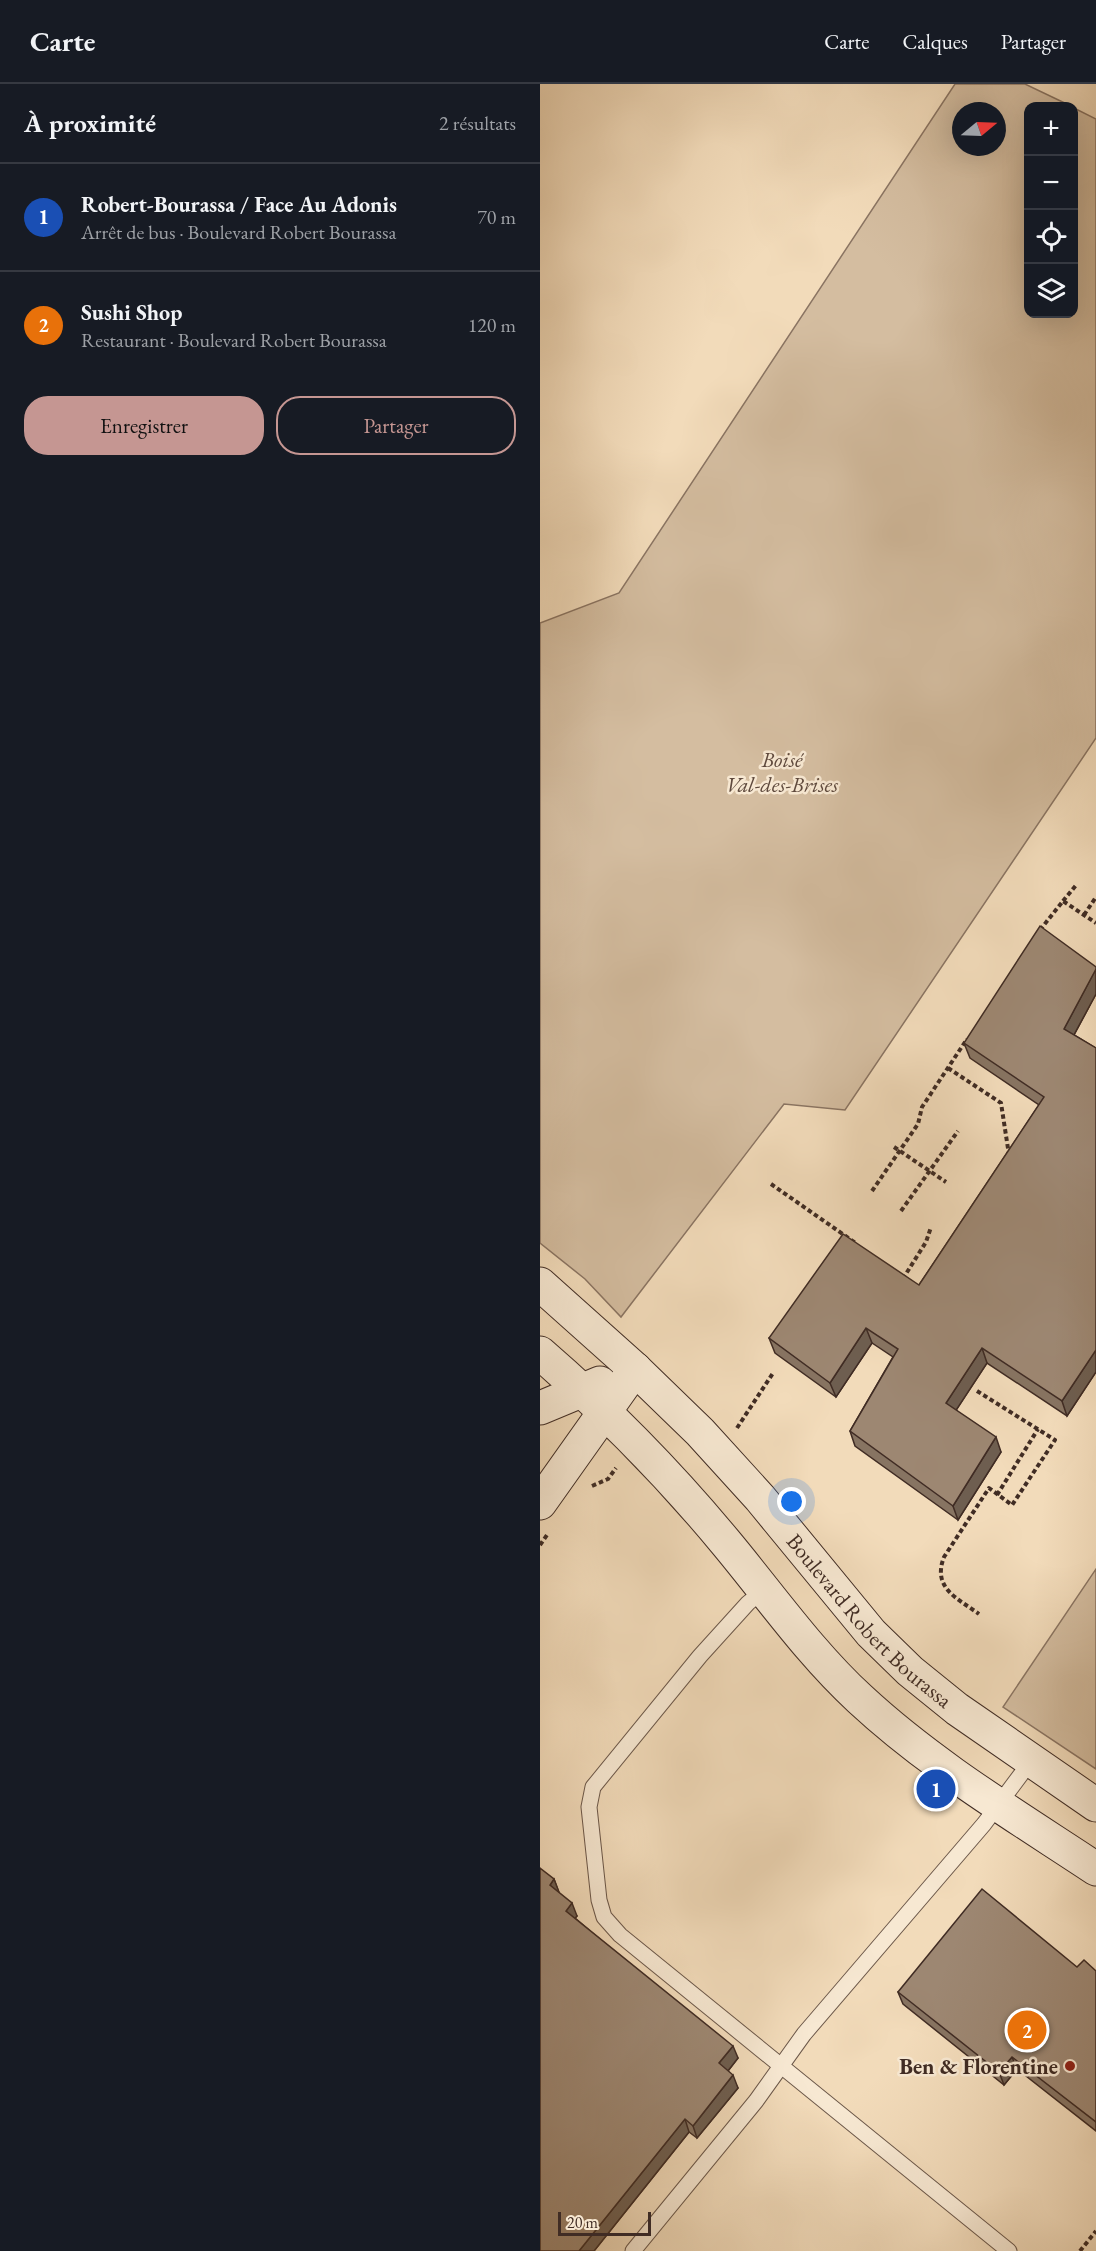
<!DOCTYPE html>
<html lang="fr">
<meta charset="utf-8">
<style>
:root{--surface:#171b24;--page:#242831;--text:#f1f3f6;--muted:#9ea1a6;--line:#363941;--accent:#c59692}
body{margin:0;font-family:"EB Garamond",serif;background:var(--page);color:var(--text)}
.controls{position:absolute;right:18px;top:18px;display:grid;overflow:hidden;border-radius:12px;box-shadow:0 6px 24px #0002}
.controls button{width:54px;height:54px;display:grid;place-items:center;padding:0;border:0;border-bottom:2px solid var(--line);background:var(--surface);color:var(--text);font:30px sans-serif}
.compass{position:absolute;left:412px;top:18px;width:54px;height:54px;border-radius:50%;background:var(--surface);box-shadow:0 6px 24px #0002;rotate:71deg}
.scale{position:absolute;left:18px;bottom:15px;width:93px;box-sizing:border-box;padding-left:6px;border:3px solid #402c24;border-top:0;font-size:16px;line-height:21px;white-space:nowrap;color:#402c24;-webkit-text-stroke:4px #f7e8d2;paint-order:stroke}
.you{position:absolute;left:252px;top:1418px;width:21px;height:21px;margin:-15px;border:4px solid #fff;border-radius:50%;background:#1a73e8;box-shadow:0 0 0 9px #1a73e833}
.badge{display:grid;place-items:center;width:39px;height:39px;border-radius:50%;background:var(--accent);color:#fff;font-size:20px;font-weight:700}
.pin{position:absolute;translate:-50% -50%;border:3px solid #fff;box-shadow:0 2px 6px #0006}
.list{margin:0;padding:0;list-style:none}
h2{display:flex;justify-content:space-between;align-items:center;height:78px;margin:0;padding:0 24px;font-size:26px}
h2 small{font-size:20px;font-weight:400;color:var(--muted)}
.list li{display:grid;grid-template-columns:39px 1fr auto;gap:18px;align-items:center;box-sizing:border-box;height:108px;padding:0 24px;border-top:2px solid var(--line)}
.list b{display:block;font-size:22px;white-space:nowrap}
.list p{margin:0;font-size:20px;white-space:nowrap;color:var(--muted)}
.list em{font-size:20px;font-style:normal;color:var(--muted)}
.actions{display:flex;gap:12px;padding:18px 24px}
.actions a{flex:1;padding:14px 0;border:2px solid var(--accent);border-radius:24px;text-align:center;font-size:21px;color:var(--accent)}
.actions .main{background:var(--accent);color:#111}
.icon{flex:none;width:33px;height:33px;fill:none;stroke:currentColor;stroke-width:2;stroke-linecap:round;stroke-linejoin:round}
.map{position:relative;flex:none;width:556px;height:2167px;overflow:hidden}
header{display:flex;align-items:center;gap:36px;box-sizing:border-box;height:84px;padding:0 30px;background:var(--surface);border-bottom:2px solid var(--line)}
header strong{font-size:28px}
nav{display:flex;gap:33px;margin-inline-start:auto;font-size:21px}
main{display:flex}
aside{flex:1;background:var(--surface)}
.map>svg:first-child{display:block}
</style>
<header>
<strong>Carte</strong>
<nav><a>Carte</a><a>Calques</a><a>Partager</a></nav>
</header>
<main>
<aside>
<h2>À proximité<small>2 résultats</small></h2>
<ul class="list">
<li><span class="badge" style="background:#1a4fb4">1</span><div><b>Robert-Bourassa / Face Au Adonis</b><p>Arrêt de bus · Boulevard Robert Bourassa</p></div><em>70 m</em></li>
<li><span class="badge" style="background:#e8710a">2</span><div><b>Sushi Shop</b><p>Restaurant · Boulevard Robert Bourassa</p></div><em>120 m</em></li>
</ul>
<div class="actions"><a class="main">Enregistrer</a><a>Partager</a></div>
</aside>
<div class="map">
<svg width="556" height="2167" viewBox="0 0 556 2167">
<rect width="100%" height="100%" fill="#f2dbba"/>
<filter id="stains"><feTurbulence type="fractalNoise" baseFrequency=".00333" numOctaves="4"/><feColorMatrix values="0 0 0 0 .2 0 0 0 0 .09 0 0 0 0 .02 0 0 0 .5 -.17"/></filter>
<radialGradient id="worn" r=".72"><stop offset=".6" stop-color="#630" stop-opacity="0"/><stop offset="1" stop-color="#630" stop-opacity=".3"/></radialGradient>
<!-- green -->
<g fill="#d4bda0" stroke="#8a7462" stroke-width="1.5" fill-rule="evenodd">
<path d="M415 0H485L531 22H488V230H534V24L556 35V654L305 1026 244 1020 81 1233 45 1195 0 1159V539L79 509ZM421 27H457V63H421Z"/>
<path d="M556 1485V1685L463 1623Z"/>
</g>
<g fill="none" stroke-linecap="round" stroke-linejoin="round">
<defs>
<g id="lane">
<path d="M224 1506 208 1519 160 1572 53 1703 49 1723 59 1816 64 1833 80 1851 469 2167"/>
<path d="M93 2167 216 2017 264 1950 444 1740 491 1677"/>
</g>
<g id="secondary">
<path id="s1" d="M0 1200 95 1285 160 1348 220 1414 331 1549 370 1587 417 1625 556 1721"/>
<path d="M0 1269C67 1327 130 1391 187 1460 231 1513 270 1569 320 1615 391 1681 476 1732 556 1785"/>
<path d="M0 1324 60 1299"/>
<path d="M0 1419 95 1285"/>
</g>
</defs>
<!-- lane casing -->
<use href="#lane" stroke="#6c584a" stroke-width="17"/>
<!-- secondary casing -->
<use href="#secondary" stroke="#402c24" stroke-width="35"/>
<!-- path -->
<g stroke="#402c24" stroke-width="4" stroke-dasharray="4.5 3" stroke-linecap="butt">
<path d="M523 817 537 800"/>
<path d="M544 831 556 813"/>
<path d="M500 846 523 817 556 839"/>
<path d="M408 984 461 1019 469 1071"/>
<path d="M354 1063 406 1098"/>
<path d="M231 1100 317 1160"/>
<path d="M332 1107 378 1040 382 1023 427 955"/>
<path d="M361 1127 418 1047"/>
<path d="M362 1192 364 1193 386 1158 391 1143"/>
<path d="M437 1307 515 1356 472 1421 449 1404 404 1473C392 1504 417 1514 439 1530"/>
<path d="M197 1344 233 1289"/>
<path d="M52 1402 68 1395 76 1384"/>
<path d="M457 1411 498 1345"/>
<path d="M0 1461 7 1451"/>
<path d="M540 2167 556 2147"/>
</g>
<!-- lane -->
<use href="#lane" stroke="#f7e8d2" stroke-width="15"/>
<!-- secondary -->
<use href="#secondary" stroke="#f7e8d2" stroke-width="33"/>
</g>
<!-- wall -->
<g fill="#877462" stroke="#402c24" stroke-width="1.5">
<path d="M556 883V910L534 951 556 964V963V1288L527 1332 447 1279 416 1326 461 1368 418 1436 315 1362 310 1347 353 1273 332 1259 296 1313 235 1269 229 1254 379 1201 499 1021 430 974 424 959Z"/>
<path d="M14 1795 19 1809 37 1832 35 1834 198 1974 188 1987 198 2004 157 2054 149 2048 54 2167H0Z"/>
<path d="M537 1883 556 1887V2047L477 1985 464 2001 363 1920 358 1908Z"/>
</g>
<!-- shaded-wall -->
<g fill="#6e5e50" stroke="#402c24" stroke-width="1.5">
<path d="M556 885V910L529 960 524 945Z"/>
<path d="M326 1244 332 1259 296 1313 290 1299Z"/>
<path d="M442 1264 447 1279 411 1334 406 1319Z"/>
<path d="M556 1266V1288L527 1332 522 1317Z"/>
<path d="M456 1353 461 1368 418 1436 413 1422Z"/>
<path d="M14 1795 19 1808 14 1814 10 1801Z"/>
<path d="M32 1819 37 1832 30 1840 26 1827Z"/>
<path d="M193 1962 198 1974 184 1992 179 1979Z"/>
<path d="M472 1973 477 1985 464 2001 459 1988Z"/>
<path d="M193 1991 198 2004 157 2054 153 2042Z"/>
<path d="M145 2035 149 2048 54 2167H39Z"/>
</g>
<!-- building -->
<g fill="#9d8772" stroke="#402c24" stroke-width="1.5">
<path d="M500 842 556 883V885L524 945 556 964V963V1266L522 1317 442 1264 406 1319 456 1353 413 1422 310 1347 358 1265 326 1244 290 1299 229 1254 303 1150 379 1201 504 1013 424 959Z"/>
<path d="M0 1784 14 1795 10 1801 32 1819 26 1827 193 1962 179 1979 193 1991 153 2042 145 2035 39 2167H0Z"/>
<path d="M442 1805 537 1883 544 1876 556 1887V2038L472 1973 459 1988 358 1908Z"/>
</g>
<!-- markers -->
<circle fill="#8f2418" stroke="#f7e8d2" stroke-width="2" cx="530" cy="1982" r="6"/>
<g text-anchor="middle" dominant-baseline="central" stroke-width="5" stroke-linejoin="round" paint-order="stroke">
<!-- park labels -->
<g font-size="22" font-style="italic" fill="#5e493d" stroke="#f7e8d2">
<text x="242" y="675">Boisé<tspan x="242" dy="25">Val-des-Brises</tspan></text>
</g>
<!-- street labels -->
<g font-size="22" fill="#402c24" stroke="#f7e8d2">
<text stroke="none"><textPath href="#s1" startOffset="472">Boulevard Robert Bourassa</textPath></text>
</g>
<!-- poi labels -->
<g font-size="22" font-weight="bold" fill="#402c24" stroke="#f7e8d2" text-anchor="end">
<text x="518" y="1982">Ben &amp; Florentine</text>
</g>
</g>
<rect width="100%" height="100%" filter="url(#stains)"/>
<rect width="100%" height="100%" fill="url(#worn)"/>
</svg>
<div class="controls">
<button>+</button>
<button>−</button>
<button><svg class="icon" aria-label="locate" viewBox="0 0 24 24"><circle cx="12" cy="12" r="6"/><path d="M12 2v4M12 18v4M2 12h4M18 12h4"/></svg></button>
<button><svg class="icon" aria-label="layers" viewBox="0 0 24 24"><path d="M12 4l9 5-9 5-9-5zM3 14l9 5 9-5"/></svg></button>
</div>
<svg class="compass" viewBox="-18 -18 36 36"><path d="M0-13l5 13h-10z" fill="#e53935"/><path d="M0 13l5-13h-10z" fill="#9ea1a6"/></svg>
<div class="scale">20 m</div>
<div class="you"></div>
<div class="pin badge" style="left:396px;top:1705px;background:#1a4fb4">1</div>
<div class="pin badge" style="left:487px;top:1946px;background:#e8710a">2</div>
</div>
</main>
